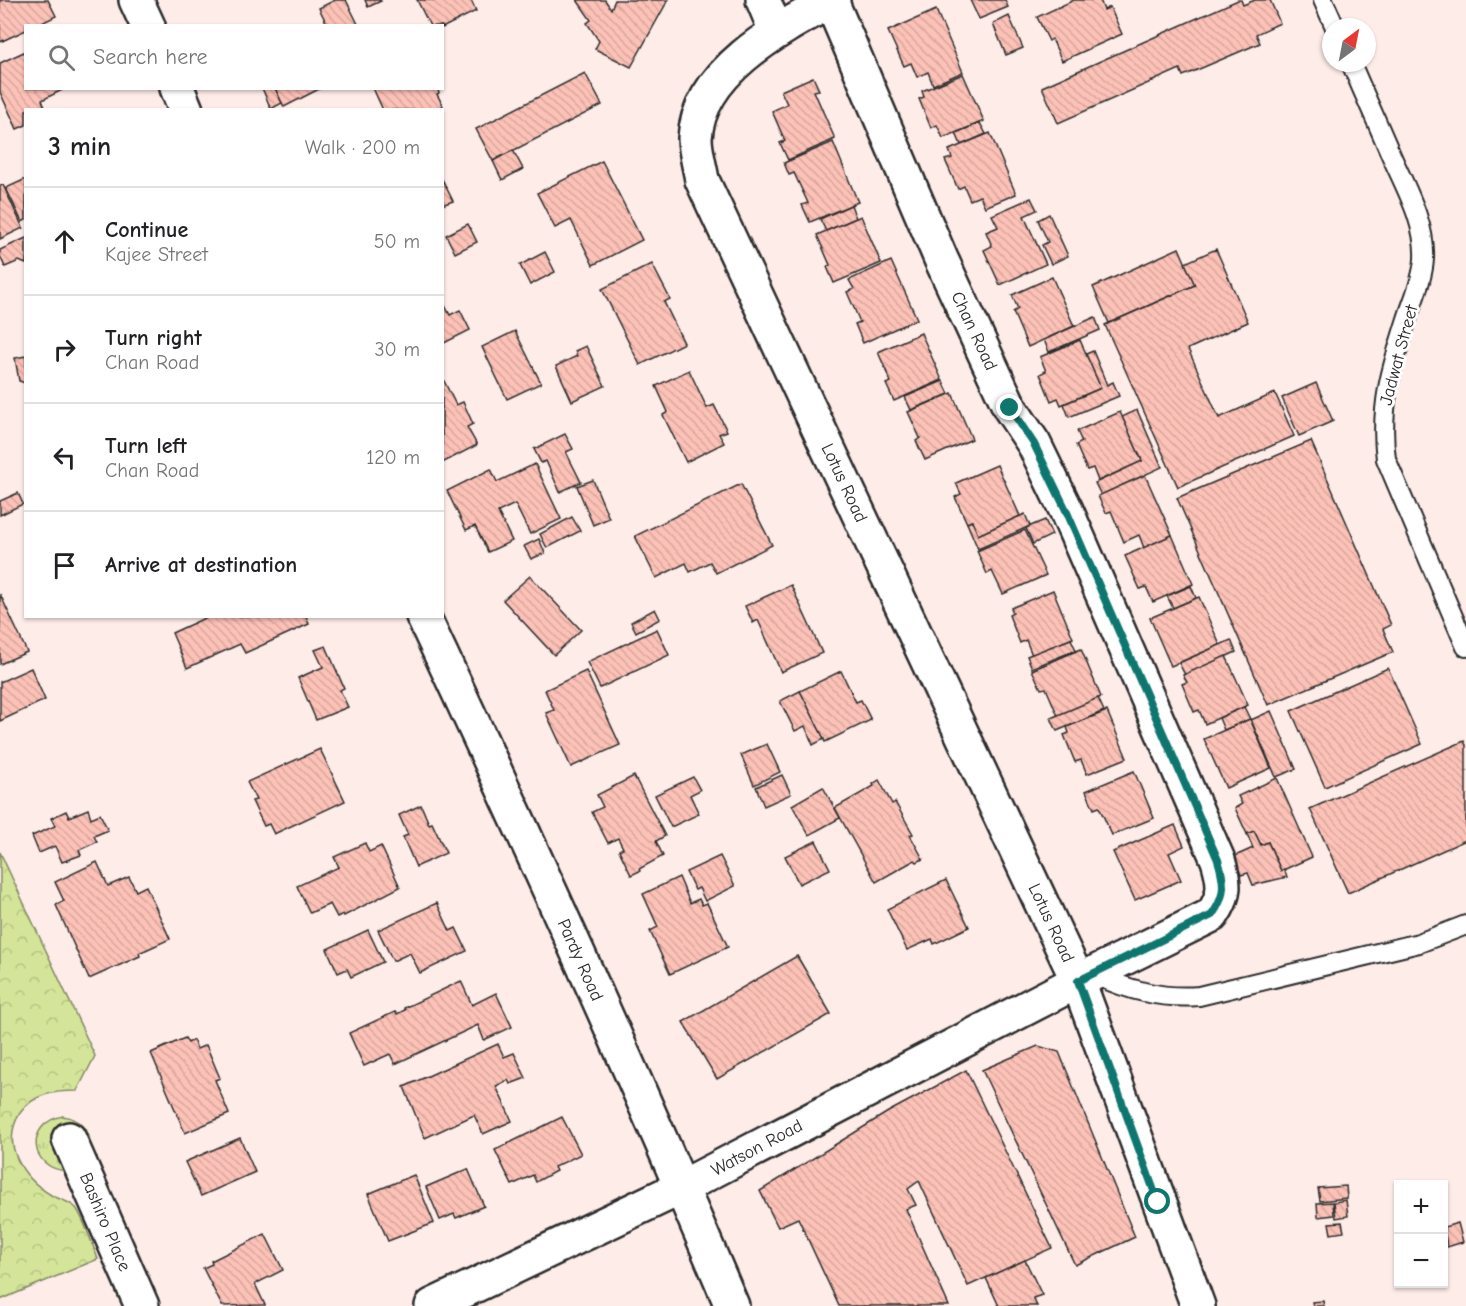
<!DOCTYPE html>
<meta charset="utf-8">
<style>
:root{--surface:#fff;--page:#f2f2f2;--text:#202124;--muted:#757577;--line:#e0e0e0}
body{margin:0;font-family:"Comic Neue",sans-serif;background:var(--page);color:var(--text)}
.controls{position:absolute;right:18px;bottom:18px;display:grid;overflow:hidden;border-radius:0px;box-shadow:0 2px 4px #0004}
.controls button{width:54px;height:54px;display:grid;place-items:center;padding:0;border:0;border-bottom:2px solid var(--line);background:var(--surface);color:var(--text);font:30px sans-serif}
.compass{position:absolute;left:1322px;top:18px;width:54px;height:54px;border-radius:50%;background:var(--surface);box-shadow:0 2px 4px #0004;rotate:32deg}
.stop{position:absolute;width:18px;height:18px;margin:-14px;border:4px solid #0f766e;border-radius:50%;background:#fff}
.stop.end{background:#0f766e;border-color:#fff;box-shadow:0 2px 6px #0008}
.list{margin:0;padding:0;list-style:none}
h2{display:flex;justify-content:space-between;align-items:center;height:78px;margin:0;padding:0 24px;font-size:26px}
h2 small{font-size:20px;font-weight:400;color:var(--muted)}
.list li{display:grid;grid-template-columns:39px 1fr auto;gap:18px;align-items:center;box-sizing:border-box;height:108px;padding:0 24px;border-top:2px solid var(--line)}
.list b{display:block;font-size:22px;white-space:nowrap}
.list p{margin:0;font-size:20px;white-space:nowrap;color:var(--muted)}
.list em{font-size:20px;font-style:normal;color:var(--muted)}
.icon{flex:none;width:33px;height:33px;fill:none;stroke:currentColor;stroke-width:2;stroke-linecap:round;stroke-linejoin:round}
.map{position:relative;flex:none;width:1466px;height:1306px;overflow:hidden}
.search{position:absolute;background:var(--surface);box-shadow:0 2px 4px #0004;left:24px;top:24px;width:420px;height:66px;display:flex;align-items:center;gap:15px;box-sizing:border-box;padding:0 21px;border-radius:0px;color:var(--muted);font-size:22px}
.panel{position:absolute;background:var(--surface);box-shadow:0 2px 4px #0004;left:24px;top:108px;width:420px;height:510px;border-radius:0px}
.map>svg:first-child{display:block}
</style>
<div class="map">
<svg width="1466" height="1306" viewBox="0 0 1466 1306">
<defs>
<pattern id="grass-tufts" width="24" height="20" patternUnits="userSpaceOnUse" patternTransform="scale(1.5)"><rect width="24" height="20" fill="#d4e498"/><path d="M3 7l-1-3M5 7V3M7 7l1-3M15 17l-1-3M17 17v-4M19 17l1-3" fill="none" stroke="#b6c483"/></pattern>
<pattern id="park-crowns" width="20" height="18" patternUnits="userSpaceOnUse" patternTransform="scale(1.5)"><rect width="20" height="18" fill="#d4e498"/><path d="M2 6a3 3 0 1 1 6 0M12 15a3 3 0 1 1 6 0" fill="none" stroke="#b6c483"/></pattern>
<pattern id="building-back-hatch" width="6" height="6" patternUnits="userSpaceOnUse" patternTransform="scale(1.5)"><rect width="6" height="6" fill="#fcc1b7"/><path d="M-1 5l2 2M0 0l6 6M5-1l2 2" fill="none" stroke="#d8a69e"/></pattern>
</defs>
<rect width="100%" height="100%" fill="#feece9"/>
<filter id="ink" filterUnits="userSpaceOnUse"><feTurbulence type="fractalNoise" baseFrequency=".0167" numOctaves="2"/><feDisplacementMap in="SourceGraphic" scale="12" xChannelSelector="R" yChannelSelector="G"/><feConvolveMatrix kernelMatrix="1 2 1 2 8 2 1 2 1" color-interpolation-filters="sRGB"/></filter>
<g filter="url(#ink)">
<!-- grass -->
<path fill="url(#grass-tufts)" stroke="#808862" stroke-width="1.5" d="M63 1116C82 1119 92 1131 90 1150L68 1171C29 1170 24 1123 63 1116Z"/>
<!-- park -->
<path fill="url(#park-crowns)" stroke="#808862" stroke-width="1.5" d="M0 852 95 1056 77 1091C55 1091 34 1093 20 1113 0 1145 23 1178 51 1195 58 1199 71 1202 76 1208 82 1215 94 1248 98 1259L0 1300Z"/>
<!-- building -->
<g fill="url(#building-back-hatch)" stroke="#2b2b2b" stroke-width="1.5">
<path d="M0 0H48L56 16 36 26H26V30L0 42Z"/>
<path d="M335 0H346L359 26H328L319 8Z"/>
<path d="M365 0H380L381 1 368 7Z"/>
<path d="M417 0H471L476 11 442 28V26H430Z"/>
<path d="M577 0H605L611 9 615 0H668L631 67 595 49 599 41 587 23 591 20Z"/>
<path d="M970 0H1005L1008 7 979 19Z"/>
<path d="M1074 0H1100L1104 10 1110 7 1122 34 1062 61 1052 39 1049 41 1037 17Z"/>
<path d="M1238 0H1241L1243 5 1255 0H1270L1280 23 1256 34 1260 43 1183 76 1180 69 1058 123 1042 87Z"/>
<path d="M936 10 963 72 933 85 928 72 917 77 911 63 904 66 888 31Z"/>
<path d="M1009 16 1023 48 1006 55 993 24Z"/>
<path d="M26 51V88H66L42 100 46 110H26V125L17 129 0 92V63Z"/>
<path d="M585 73 602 105 493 161 476 129Z"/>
<path d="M963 74 984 121 943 138 937 125 931 128 919 99 924 97 922 91Z"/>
<path d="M813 77 819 90 814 91 835 139 788 160 780 143 785 141 772 111 787 104 781 91Z"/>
<path d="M262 88H275L282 103 271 109Z"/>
<path d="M275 88H321L284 107Z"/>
<path d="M373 88H437L439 93 437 94 443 106 436 110H383Z"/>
<path d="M980 123 986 134 961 145 956 133Z"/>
<path d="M990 133 1016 194 985 207 980 196 970 200 964 186 958 189 945 160 952 158 949 150Z"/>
<path d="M833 142 858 202 810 222 802 205 808 203 794 173 789 175 784 163Z"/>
<path d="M513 150 523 169 502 180 493 161Z"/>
<path d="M602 161 642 240 593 265 571 220 555 228 537 193Z"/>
<path d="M26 179V220L22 222 6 188Z"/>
<path d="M442 179 453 201 442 205Z"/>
<path d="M3 185 23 228 0 239V186Z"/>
<path d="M1031 198 1037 210 1024 216 1046 264 1000 285 984 250 992 246 986 232 998 227 992 215Z"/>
<path d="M851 205 856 218 826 231 820 219Z"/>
<path d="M1049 214 1068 256 1051 264 1042 245 1048 242 1038 220Z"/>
<path d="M861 216 881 263 834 283 827 267 830 265 817 235Z"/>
<path d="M468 224 477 242 455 253 446 235Z"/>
<path d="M26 238V264L19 261 5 267 0 256V250Z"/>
<path d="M1179 248 1195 285 1109 323 1093 287Z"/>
<path d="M1216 249 1248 322 1188 349 1219 418 1275 393 1294 436 1178 487 1105 325 1195 285 1185 263Z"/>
<path d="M545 252 555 272 530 285 520 265Z"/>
<path d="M891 261 917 319 863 343 855 324 860 322 847 292 854 289 849 280Z"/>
<path d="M652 264 670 299 664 302 684 343 640 365 602 289Z"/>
<path d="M1052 277 1074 326 1028 347 1013 312 1018 309 1012 295Z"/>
<path d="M442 300 450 315 460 310 470 330 442 344Z"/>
<path d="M1095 317 1100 330 1049 352 1044 340Z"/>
<path d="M515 331 541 383 507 399 482 347Z"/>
<path d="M921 333 942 380 894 401 886 384 891 382 878 352Z"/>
<path d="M1080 340 1101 388 1061 405 1058 398 1051 401 1040 374 1046 371 1040 357Z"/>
<path d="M586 346 605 386 572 401 556 366 577 356 575 351Z"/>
<path d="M1093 351 1107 385 1113 382 1119 396 1069 417 1064 404 1101 388 1086 354Z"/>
<path d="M26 356V383H25L19 381 15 358Z"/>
<path d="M689 370 707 408 714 405 727 431 719 434 724 443 686 462 663 415 668 412 656 386Z"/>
<path d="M442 377 456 405 463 402 473 424 467 427 477 445 442 463Z"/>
<path d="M943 381 949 394 911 410 905 397Z"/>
<path d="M1316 383 1333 421 1299 436 1282 398Z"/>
<path d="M952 393 972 439 925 460 916 441 920 438 908 412Z"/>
<path d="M1137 410 1162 467 1101 495 1095 483 1142 461 1122 417Z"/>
<path d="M1120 412 1142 461 1098 481 1093 468 1087 470 1076 445 1082 442 1077 431Z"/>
<path d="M565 434 573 449 566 452 581 482 560 492 546 461 541 463 534 449Z"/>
<path d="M1311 441 1391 625 1383 629 1393 652 1268 705 1177 498Z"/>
<path d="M535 464 561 519 530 534 515 504 498 512 512 541 488 552 475 526 466 530 447 491 491 469 497 482Z"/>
<path d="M997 465 1020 516 978 535 972 521 967 523 955 497 961 494 956 483Z"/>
<path d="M1145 475 1172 535 1144 548 1139 535 1124 542 1111 511 1106 513 1098 496Z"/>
<path d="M593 480 609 518 593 525 577 486Z"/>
<path d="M741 484 772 545 716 573 710 562 690 572 686 563 656 578 635 536Z"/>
<path d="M18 493 23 504 0 515V501Z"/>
<path d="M1025 514 1030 526 978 549 967 523 972 521 978 535Z"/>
<path d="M572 517 580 531 547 548 540 534Z"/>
<path d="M1045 520 1052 535 1033 544 1026 528Z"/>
<path d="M1025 530 1046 575 1003 594 992 571 987 574 977 551Z"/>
<path d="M1172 535 1193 584 1153 602 1146 587 1140 589 1125 556Z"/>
<path d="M539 539 545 553 531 559 524 546Z"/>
<path d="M530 576 581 630 554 655 503 600Z"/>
<path d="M791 585 822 653 781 672 758 620 753 623 745 606Z"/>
<path d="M1191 586 1196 598 1173 608 1167 596Z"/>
<path d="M1053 590 1073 638 1032 655 1026 640 1020 643 1009 615 1013 613 1011 608Z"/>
<path d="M0 594 27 652 0 664Z"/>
<path d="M1199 597 1220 645 1171 666 1150 618Z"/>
<path d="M655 609 660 619 636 632 631 622Z"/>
<path d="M209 616H306L309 624 245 653 240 644 187 668 172 633Z"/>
<path d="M657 629 669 655 600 688 587 662Z"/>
<path d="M1071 639 1076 650 1032 668 1027 656Z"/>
<path d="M1231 640 1236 652 1185 675 1179 663Z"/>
<path d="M326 646 344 688 340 690 348 707 316 720 298 678 323 667 315 650Z"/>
<path d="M1081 649 1101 697 1058 716 1046 688 1041 689 1032 670Z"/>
<path d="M1226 656 1248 705 1205 724 1199 710 1194 712 1182 684 1187 682 1183 675Z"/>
<path d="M31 668 45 700 0 721V682Z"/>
<path d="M1388 668 1422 744 1325 787 1291 711Z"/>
<path d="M586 671 620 745 571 767 546 713 554 710 545 690Z"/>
<path d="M841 671 856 702 861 700 871 720 825 742 800 691Z"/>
<path d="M800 691 824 739 813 745 805 726 795 731 780 701Z"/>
<path d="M1098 698 1104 711 1057 731 1051 718Z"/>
<path d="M1244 707 1250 719 1224 730 1219 718Z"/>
<path d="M1107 711 1127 758 1087 774 1081 760 1075 762 1064 735 1069 733 1067 727Z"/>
<path d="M1271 711 1296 769 1276 777 1251 720Z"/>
<path d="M1250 719 1271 768 1226 788 1204 739Z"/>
<path d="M1464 741 1466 745V840L1348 893 1310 809Z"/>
<path d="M767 744 780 772 754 785 741 755Z"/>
<path d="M320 749 345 801 274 834 269 824 264 826 252 801 256 800 247 782Z"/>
<path d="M1134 771 1154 818 1112 835 1099 807 1094 809 1086 791Z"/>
<path d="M782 775 791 794 764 806 756 787Z"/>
<path d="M634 776 665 836 656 841 663 856 639 869 640 871 631 875 619 850 623 848 618 838 608 843 592 812 603 807 597 795Z"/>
<path d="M693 777 700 790 690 795 699 814 671 827 655 795Z"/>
<path d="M1277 778 1312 857 1281 871 1268 842 1261 845 1254 831 1247 834 1235 808 1242 804 1238 796Z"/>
<path d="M879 780 892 804 895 802 913 834 910 835 923 859 917 862 915 860 876 882 835 808 874 786 873 784Z"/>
<path d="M823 787 840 818 809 835 792 805Z"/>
<path d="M421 805 429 824 432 823 446 853 416 867 403 837 408 835 399 815Z"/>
<path d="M88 809 91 818 100 814 108 830 94 836 97 842 79 850 81 855 62 862 55 846 39 853 32 836 55 826 51 818 66 811 69 817Z"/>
<path d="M1175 825 1184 846 1169 853 1181 880 1135 900 1113 852Z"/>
<path d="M1254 831 1261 845 1268 842 1281 871 1284 869 1287 877 1253 885 1248 873 1241 875 1233 857 1253 848 1247 834Z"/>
<path d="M816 841 830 869 799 884 785 856Z"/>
<path d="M365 843 369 852 381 846 400 887 344 916 343 914 337 917 330 904 310 913 297 886 339 867 334 857Z"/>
<path d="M720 856 735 886 705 901 699 888 695 890 686 872Z"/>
<path d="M97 862 108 886 129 877 136 891 146 886 170 939 139 953 140 956 89 979 56 905 64 901 55 882Z"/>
<path d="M679 877 690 903 699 899 702 905 707 903 728 947 670 974 650 931 658 927 643 894Z"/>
<path d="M946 880 969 927 934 944 932 939 907 950 887 909Z"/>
<path d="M437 903 450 931 456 928 467 951 420 973 410 953 393 961 378 930Z"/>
<path d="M368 930 383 962 351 977 347 969 338 973 327 949Z"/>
<path d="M797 956 831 1014 717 1079 683 1022Z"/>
<path d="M461 981 472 1005 496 993 512 1027 484 1040 478 1025 395 1064 390 1054 364 1066 349 1033 395 1012 397 1014 405 1010 404 1008Z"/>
<path d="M185 1038 188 1043 193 1040 197 1049 206 1045 220 1078 215 1080 229 1114 185 1133 151 1053Z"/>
<path d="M498 1044 504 1057 514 1053 526 1078 510 1084 508 1080 496 1086 512 1121 483 1134 474 1115 425 1138 404 1087Z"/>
<path d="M1038 1046 1059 1052 1135 1237 1075 1265 982 1070Z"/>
<path d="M966 1070 1052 1248 968 1286 919 1181 908 1189 916 1205 906 1209 949 1306H839L798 1218 778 1227 760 1191 888 1112Z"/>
<path d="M562 1117 581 1154 554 1167 556 1171 536 1182 533 1175 512 1185 495 1150Z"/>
<path d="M240 1138 255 1172 201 1196 185 1162Z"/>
<path d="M468 1169 484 1206 456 1218 454 1214 440 1220 426 1187Z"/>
<path d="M414 1175 434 1223 388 1241 368 1194Z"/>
<path d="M1346 1186 1347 1198 1320 1201 1318 1188Z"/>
<path d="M1346 1200 1348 1216 1336 1218 1334 1202Z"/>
<path d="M1333 1202 1334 1215 1318 1217 1317 1203Z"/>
<path d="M1342 1222 1344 1232 1331 1234 1329 1223Z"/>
<path d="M1458 1223 1463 1242 1447 1247 1444 1227Z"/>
<path d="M265 1234 283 1270 255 1284 265 1305 222 1306 203 1268 212 1264 211 1261Z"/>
<path d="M1025 1260 1042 1295 1033 1298 1037 1306H999L986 1278Z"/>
<path d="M1323 1301 1324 1306H1313L1312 1302Z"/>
</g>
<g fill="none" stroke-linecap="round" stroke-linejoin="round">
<defs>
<g id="lane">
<path d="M1323 0 1335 27"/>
<path d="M1351 63C1364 94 1378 124 1391 155 1405 187 1426 223 1424 259 1423 278 1414 298 1408 316 1392 366 1379 405 1386 459L1466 647"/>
<path d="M1093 974C1128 990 1160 999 1199 996L1419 943 1466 925"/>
</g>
<g id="street">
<path d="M136 0 148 26"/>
<path d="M763 0 776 31"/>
<path d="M833 0C781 28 699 70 695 138 695 151 700 167 702 180L1078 981 1198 1306"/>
<path d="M177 88 186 110"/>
<path d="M423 616C530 844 634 1074 732 1306"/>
<path d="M69 1139 142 1306"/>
<path d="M432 1306 682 1187 1078 981 1212 915C1226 895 1225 883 1218 860L1066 510 1034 444 1010 408 941 259 831 1"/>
</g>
</defs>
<!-- lane casing -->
<use href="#lane" stroke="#2b2b2b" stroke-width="22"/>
<!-- street casing -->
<use href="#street" stroke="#2b2b2b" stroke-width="38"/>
<!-- lane -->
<use href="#lane" stroke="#fff" stroke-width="18"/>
<!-- street -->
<use href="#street" stroke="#fff" stroke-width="33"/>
</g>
</g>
<g fill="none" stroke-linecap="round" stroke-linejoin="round" filter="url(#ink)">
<!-- route -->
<path stroke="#0f766e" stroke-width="8" d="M1010 408 1034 444 1066 510 1218 860C1225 883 1226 895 1212 915L1078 981 1158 1202"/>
</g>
<g text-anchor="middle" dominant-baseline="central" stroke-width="6" stroke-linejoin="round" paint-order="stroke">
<!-- street labels -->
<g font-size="18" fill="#2b2b2b" stroke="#fff">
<text transform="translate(974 331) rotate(65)">Chan Road</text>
<text transform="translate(1399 355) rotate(-75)">Jadwat Street</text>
<text transform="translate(844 483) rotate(65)">Lotus Road</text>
<text transform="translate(1051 923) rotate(65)">Lotus Road</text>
<text transform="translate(580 960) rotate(66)">Pardy Road</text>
<text transform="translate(757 1148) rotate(-28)">Watson Road</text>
<text transform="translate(105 1222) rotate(67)">Bashiro Place</text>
</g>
</g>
</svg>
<div class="controls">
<button>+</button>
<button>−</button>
</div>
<svg class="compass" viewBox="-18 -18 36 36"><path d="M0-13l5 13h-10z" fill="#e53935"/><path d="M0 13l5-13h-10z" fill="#757577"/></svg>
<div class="stop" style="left:1158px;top:1202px"></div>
<div class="stop end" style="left:1010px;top:408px"></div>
<div class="search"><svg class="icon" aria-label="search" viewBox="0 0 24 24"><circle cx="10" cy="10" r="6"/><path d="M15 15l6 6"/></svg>Search here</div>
<section class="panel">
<h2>3 min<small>Walk · 200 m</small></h2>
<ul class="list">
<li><svg class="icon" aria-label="ahead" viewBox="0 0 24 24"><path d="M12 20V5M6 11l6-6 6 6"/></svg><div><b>Continue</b><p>Kajee Street</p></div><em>50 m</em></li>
<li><svg class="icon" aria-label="right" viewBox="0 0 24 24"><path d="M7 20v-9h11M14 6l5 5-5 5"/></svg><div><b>Turn right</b><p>Chan Road</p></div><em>30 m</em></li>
<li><svg class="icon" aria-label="left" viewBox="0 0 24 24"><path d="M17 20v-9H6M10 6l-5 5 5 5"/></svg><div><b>Turn left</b><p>Chan Road</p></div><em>120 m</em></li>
<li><svg class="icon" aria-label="arrive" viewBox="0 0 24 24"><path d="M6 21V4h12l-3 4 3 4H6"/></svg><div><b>Arrive at destination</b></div></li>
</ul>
</section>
</div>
